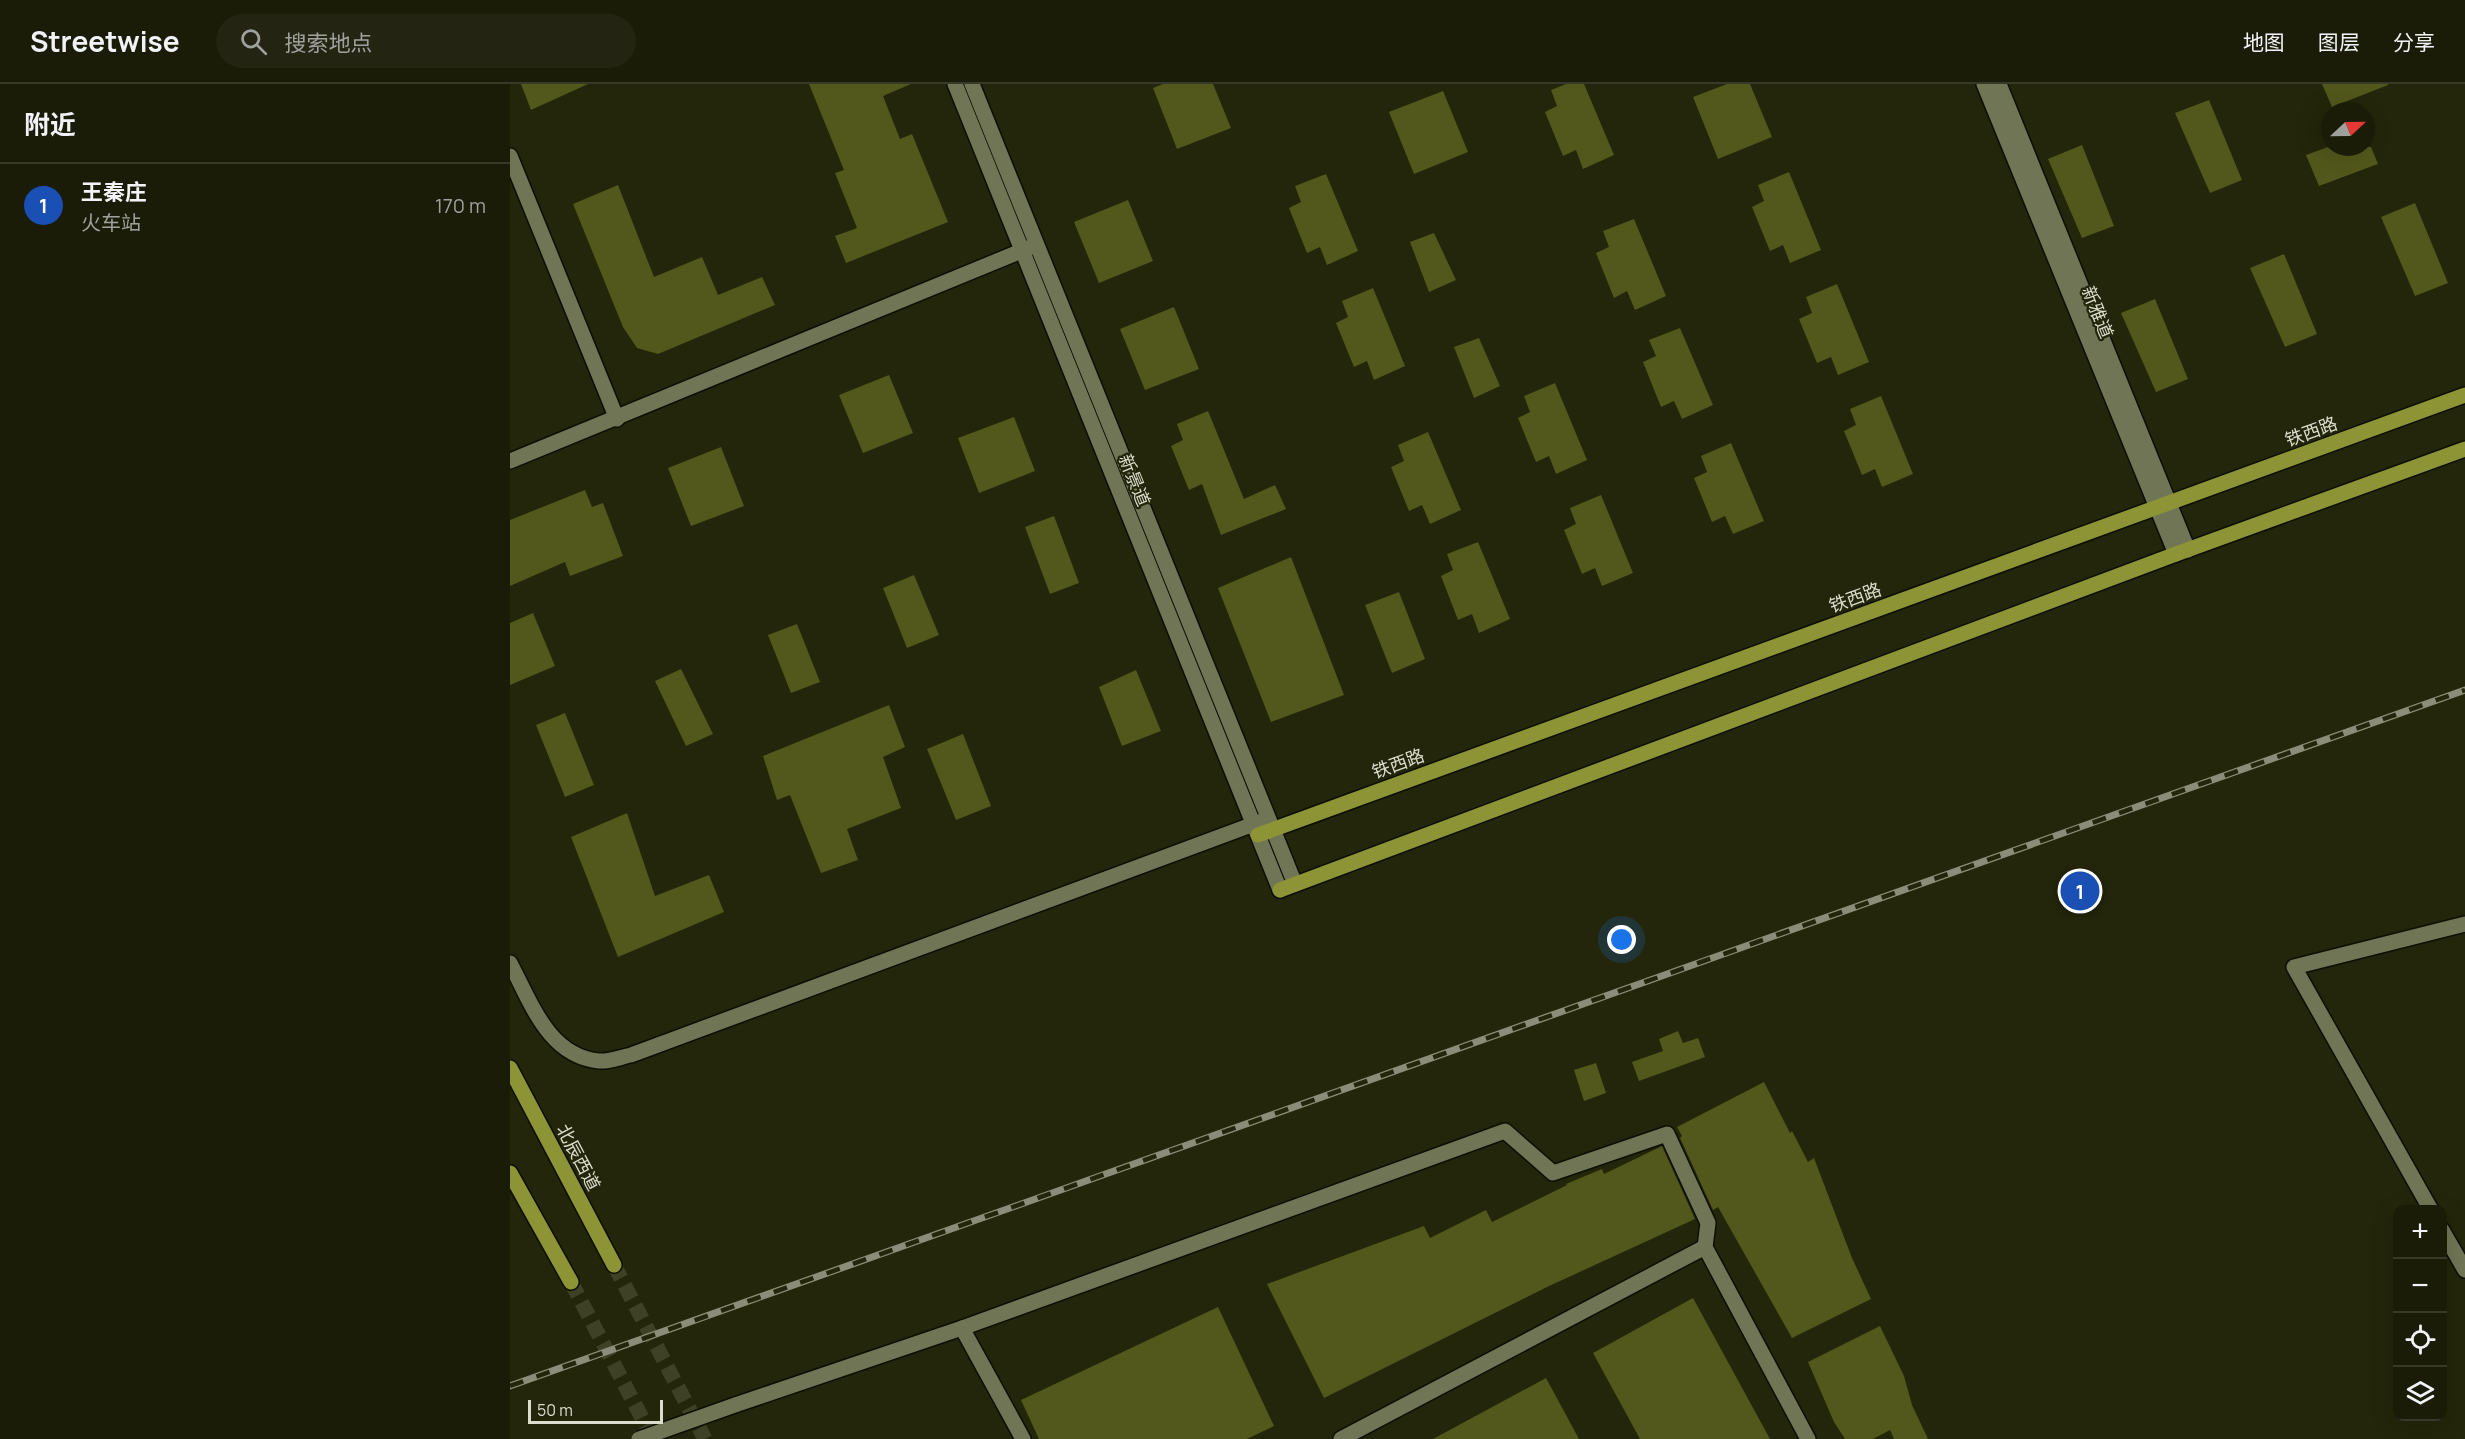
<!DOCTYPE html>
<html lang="zh">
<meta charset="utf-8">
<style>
:root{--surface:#1a1c08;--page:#232512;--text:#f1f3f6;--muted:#9fa19c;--line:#383a29;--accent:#bbaaf6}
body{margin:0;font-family:Manrope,"Noto Sans SC",sans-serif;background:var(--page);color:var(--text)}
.controls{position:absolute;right:18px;bottom:18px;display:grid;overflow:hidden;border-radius:12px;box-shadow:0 6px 24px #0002}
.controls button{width:54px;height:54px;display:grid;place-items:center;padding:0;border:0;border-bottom:2px solid var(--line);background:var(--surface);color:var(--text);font:30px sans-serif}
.compass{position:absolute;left:1811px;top:18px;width:54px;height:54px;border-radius:50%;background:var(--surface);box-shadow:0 6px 24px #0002;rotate:68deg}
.scale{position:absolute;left:18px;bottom:15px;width:135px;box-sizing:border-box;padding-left:6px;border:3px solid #dbddcd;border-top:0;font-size:16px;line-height:21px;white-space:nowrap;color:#dbddcd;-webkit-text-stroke:4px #23260a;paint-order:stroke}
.you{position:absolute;left:1112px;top:856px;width:21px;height:21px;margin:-15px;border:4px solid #fff;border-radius:50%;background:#1a73e8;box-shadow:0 0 0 9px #1a73e833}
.badge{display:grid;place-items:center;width:39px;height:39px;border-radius:50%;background:var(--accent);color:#fff;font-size:20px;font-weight:700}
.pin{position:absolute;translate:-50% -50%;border:3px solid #fff;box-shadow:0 2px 6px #0006}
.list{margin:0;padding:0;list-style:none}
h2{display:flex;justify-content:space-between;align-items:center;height:78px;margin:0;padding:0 24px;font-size:26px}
h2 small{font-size:20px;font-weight:400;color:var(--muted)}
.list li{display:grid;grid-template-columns:39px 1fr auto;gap:18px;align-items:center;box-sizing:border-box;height:84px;padding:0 24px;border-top:2px solid var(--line)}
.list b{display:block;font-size:22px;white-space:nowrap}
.list p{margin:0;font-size:20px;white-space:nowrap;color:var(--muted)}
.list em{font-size:20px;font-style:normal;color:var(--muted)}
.icon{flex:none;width:33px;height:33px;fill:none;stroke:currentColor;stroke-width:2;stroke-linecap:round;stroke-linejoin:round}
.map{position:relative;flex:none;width:1955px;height:1355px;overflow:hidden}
header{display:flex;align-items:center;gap:36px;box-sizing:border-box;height:84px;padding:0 30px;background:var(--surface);border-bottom:2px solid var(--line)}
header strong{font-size:28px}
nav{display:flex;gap:33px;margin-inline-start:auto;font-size:21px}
.search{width:420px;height:54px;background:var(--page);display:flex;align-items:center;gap:15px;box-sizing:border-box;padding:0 21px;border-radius:33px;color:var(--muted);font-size:22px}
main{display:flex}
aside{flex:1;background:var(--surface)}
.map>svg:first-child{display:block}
</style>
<header>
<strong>Streetwise</strong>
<div class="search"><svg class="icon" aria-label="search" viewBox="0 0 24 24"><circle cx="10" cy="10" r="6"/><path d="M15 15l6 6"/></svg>搜索地点</div>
<nav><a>地图</a><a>图层</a><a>分享</a></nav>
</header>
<main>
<aside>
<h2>附近<small></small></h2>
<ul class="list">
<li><span class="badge" style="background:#1a4fb4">1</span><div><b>王秦庄</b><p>火车站</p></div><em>170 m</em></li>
</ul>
</aside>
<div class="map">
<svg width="1955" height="1355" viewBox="0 0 1955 1355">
<rect width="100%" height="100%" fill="#23260a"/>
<!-- building -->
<g fill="#52571b">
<path d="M11 0H78L21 26Z"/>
<path d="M299 0H401L373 12 390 55 402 50 438 138 336 179 325 152 347 144 325 89 334 86Z"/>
<path d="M653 0H703L721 44 667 65 643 4Z"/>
<path d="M1056 0H1074L1104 71 1073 85 1066 66 1053 72 1035 28 1047 22 1041 6Z"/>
<path d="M1217 0H1240L1262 53 1208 75 1183 13Z"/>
<path d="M1812 0H1878V1L1822 23Z"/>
<path d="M933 7 958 68 904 90 879 28Z"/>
<path d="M1699 16 1732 96 1700 109 1665 29Z"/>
<path d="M1572 61 1604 142 1572 154 1538 75Z"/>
<path d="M1818 63H1861L1868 80 1809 102 1796 71Z"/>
<path d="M1279 88 1311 166 1280 179 1273 161 1260 167 1242 123 1254 117 1248 101Z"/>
<path d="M816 90 848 167 817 181 810 163 797 169 779 124 791 118 785 102Z"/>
<path d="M108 101 144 193 192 173 208 211 252 193 265 221 148 270 127 264 113 243 63 120Z"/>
<path d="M618 116 643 177 589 199 564 138Z"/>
<path d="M1905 119 1938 199 1905 212 1871 133Z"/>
<path d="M1124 135 1156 212 1125 226 1117 207 1104 214 1086 169 1099 163 1093 147Z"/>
<path d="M924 149 946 196 919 208 900 158Z"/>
<path d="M1774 170 1807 250 1775 263 1740 184Z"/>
<path d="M1327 200 1359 278 1328 291 1321 273 1307 279 1289 235 1302 229 1296 213Z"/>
<path d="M863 204 895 282 864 296 857 277 844 283 826 239 838 233 832 217Z"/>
<path d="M1645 215 1678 295 1646 308 1611 229Z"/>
<path d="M664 223 689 285 635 306 610 245Z"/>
<path d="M1170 244 1203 321 1172 335 1164 317 1151 323 1133 278 1146 272 1139 256Z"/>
<path d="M969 254 990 302 964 314 944 263Z"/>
<path d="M379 291 403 349 353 369 329 311Z"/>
<path d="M1045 299 1077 376 1046 390 1039 372 1026 378 1008 334 1020 328 1014 312Z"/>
<path d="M1371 312 1403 390 1372 403 1365 385 1352 391 1334 347 1346 341 1340 325Z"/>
<path d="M698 327 734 415 765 401 776 425 711 451 692 400 679 406 661 362 673 356 667 340Z"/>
<path d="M504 333 525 387 469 409 448 354Z"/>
<path d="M918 348 951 426 920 440 912 421 899 427 881 383 894 377 888 361Z"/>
<path d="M1221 359 1254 437 1223 450 1215 432 1202 438 1184 394 1197 388 1191 372Z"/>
<path d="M211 363 234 422 181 442 158 384Z"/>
<path d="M75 406 82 423 93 419 113 472 60 492 55 478 0 502V436Z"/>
<path d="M1091 411 1123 489 1092 502 1085 484 1072 490 1054 446 1066 440 1060 424Z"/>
<path d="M544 432 569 499 540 510 515 443Z"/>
<path d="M968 458 1000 535 969 549 962 530 948 536 931 492 943 486 937 470Z"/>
<path d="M781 473 834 611 761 638 708 504Z"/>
<path d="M404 491 429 551 397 564 373 504Z"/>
<path d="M889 508 915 575 882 589 855 521Z"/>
<path d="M23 529 45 582 0 601V539Z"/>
<path d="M287 540 310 598 281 609 258 551Z"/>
<path d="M171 585 203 650 176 662 145 597Z"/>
<path d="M626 586 651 647 612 662 589 603Z"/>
<path d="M379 621 395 663 373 673 391 724 337 745 348 776 311 789 280 711 267 716 253 672Z"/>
<path d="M55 629 84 701 55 713 26 641Z"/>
<path d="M453 650 481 722 446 736 417 665Z"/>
<path d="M117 729 145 812 199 791 214 828 108 873 61 753Z"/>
<path d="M1168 947 1173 959 1188 954 1195 973 1129 997 1122 978 1153 967 1149 955Z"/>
<path d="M1086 979 1096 1009 1074 1017 1064 986Z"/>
<path d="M1254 998 1280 1049 1282 1047 1298 1078 1304 1074 1342 1174 1361 1215 1282 1254 1208 1123 1203 1126 1170 1054 1172 1052 1167 1043Z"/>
<path d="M1152 1062 1185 1135 1037 1203 814 1314 757 1200 914 1142 920 1154 976 1126 982 1138 1057 1101 1056 1100 1092 1085 1094 1090Z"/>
<path d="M1183 1214 1260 1355H1130L1083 1269Z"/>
<path d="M708 1223 764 1342 737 1355H529L511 1316Z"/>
<path d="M1370 1242 1394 1292 1402 1321 1418 1355H1384L1380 1346 1363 1355H1335L1324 1338 1298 1278Z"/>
<path d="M1036 1294 1069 1355H923Z"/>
</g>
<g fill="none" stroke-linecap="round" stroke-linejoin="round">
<!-- major-tunnel -->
<g stroke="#3f4127" stroke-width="15" stroke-dasharray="15 8" stroke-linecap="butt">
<path d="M104 1181 195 1355"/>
<path d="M61 1198 143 1355"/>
</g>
<defs>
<g id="minor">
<path d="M445 0 770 806"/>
<path d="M462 0 785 800"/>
<path d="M1474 0 1666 470"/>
<path d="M1489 0 1678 466"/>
<path d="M0 72 107 335"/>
<path d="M0 377 521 163"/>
<path d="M0 879C21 918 38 972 89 977 99 978 111 973 121 971L752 737"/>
<path d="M1921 1126 1784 883 1955 840"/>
<path d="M1932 1146 1955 1186"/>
<path d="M452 1244 513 1355"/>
<path d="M225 1321 452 1244 995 1047 1043 1089 1157 1050 1198 1139 1195 1163 1298 1355"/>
<path d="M831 1355 1195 1163"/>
</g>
<g id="major">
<path d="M748 751 1955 311"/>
<path d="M770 806 1666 470 1955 365"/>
<path d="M0 984 104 1181"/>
<path d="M0 1089 61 1198"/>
</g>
</defs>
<!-- minor casing -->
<use href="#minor" stroke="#0d0f00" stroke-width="18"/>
<!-- major casing -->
<use href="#major" stroke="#0d0f00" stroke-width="18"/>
<!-- minor -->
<use href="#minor" stroke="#707556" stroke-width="15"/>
<!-- major -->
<use href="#major" stroke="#8c9436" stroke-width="15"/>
<defs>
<path id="rail" d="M0 1302 1955 606"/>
</defs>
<!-- rail casing -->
<use href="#rail" stroke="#8b8d78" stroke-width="7"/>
<!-- rail -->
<use href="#rail" stroke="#23260a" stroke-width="4.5" stroke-dasharray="14" stroke-linecap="butt"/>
<defs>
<path id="minor-bridge" d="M129 1355 225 1321"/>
</defs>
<!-- minor-bridge casing -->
<use href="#minor-bridge" stroke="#0d0f00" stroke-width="18" stroke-linecap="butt"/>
<!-- minor-bridge -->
<use href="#minor-bridge" stroke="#707556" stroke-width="15"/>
</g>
<g text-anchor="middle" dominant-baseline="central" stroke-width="4.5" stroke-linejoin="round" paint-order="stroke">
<!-- street labels -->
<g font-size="18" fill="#dbddcd" stroke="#23260a">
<text transform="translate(1588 228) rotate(68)">新雅道</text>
<text transform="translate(1801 347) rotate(-20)">铁西路</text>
<text transform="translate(625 396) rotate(68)">新景道</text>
<text transform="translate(1345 513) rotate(-20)">铁西路</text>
<text transform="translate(888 679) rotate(-20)">铁西路</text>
<text transform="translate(69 1073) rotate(62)">北辰西道</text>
</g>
</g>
</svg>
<div class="controls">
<button>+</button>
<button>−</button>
<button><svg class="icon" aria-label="locate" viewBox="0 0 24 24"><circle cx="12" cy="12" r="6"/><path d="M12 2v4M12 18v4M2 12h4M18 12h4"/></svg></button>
<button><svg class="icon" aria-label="layers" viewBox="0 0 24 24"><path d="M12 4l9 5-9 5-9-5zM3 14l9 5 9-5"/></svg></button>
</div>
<svg class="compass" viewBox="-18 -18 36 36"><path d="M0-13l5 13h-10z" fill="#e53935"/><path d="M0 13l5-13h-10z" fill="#9fa19c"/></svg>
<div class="scale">50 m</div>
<div class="you"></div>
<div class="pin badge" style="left:1570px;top:807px;background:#1a4fb4">1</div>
</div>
</main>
